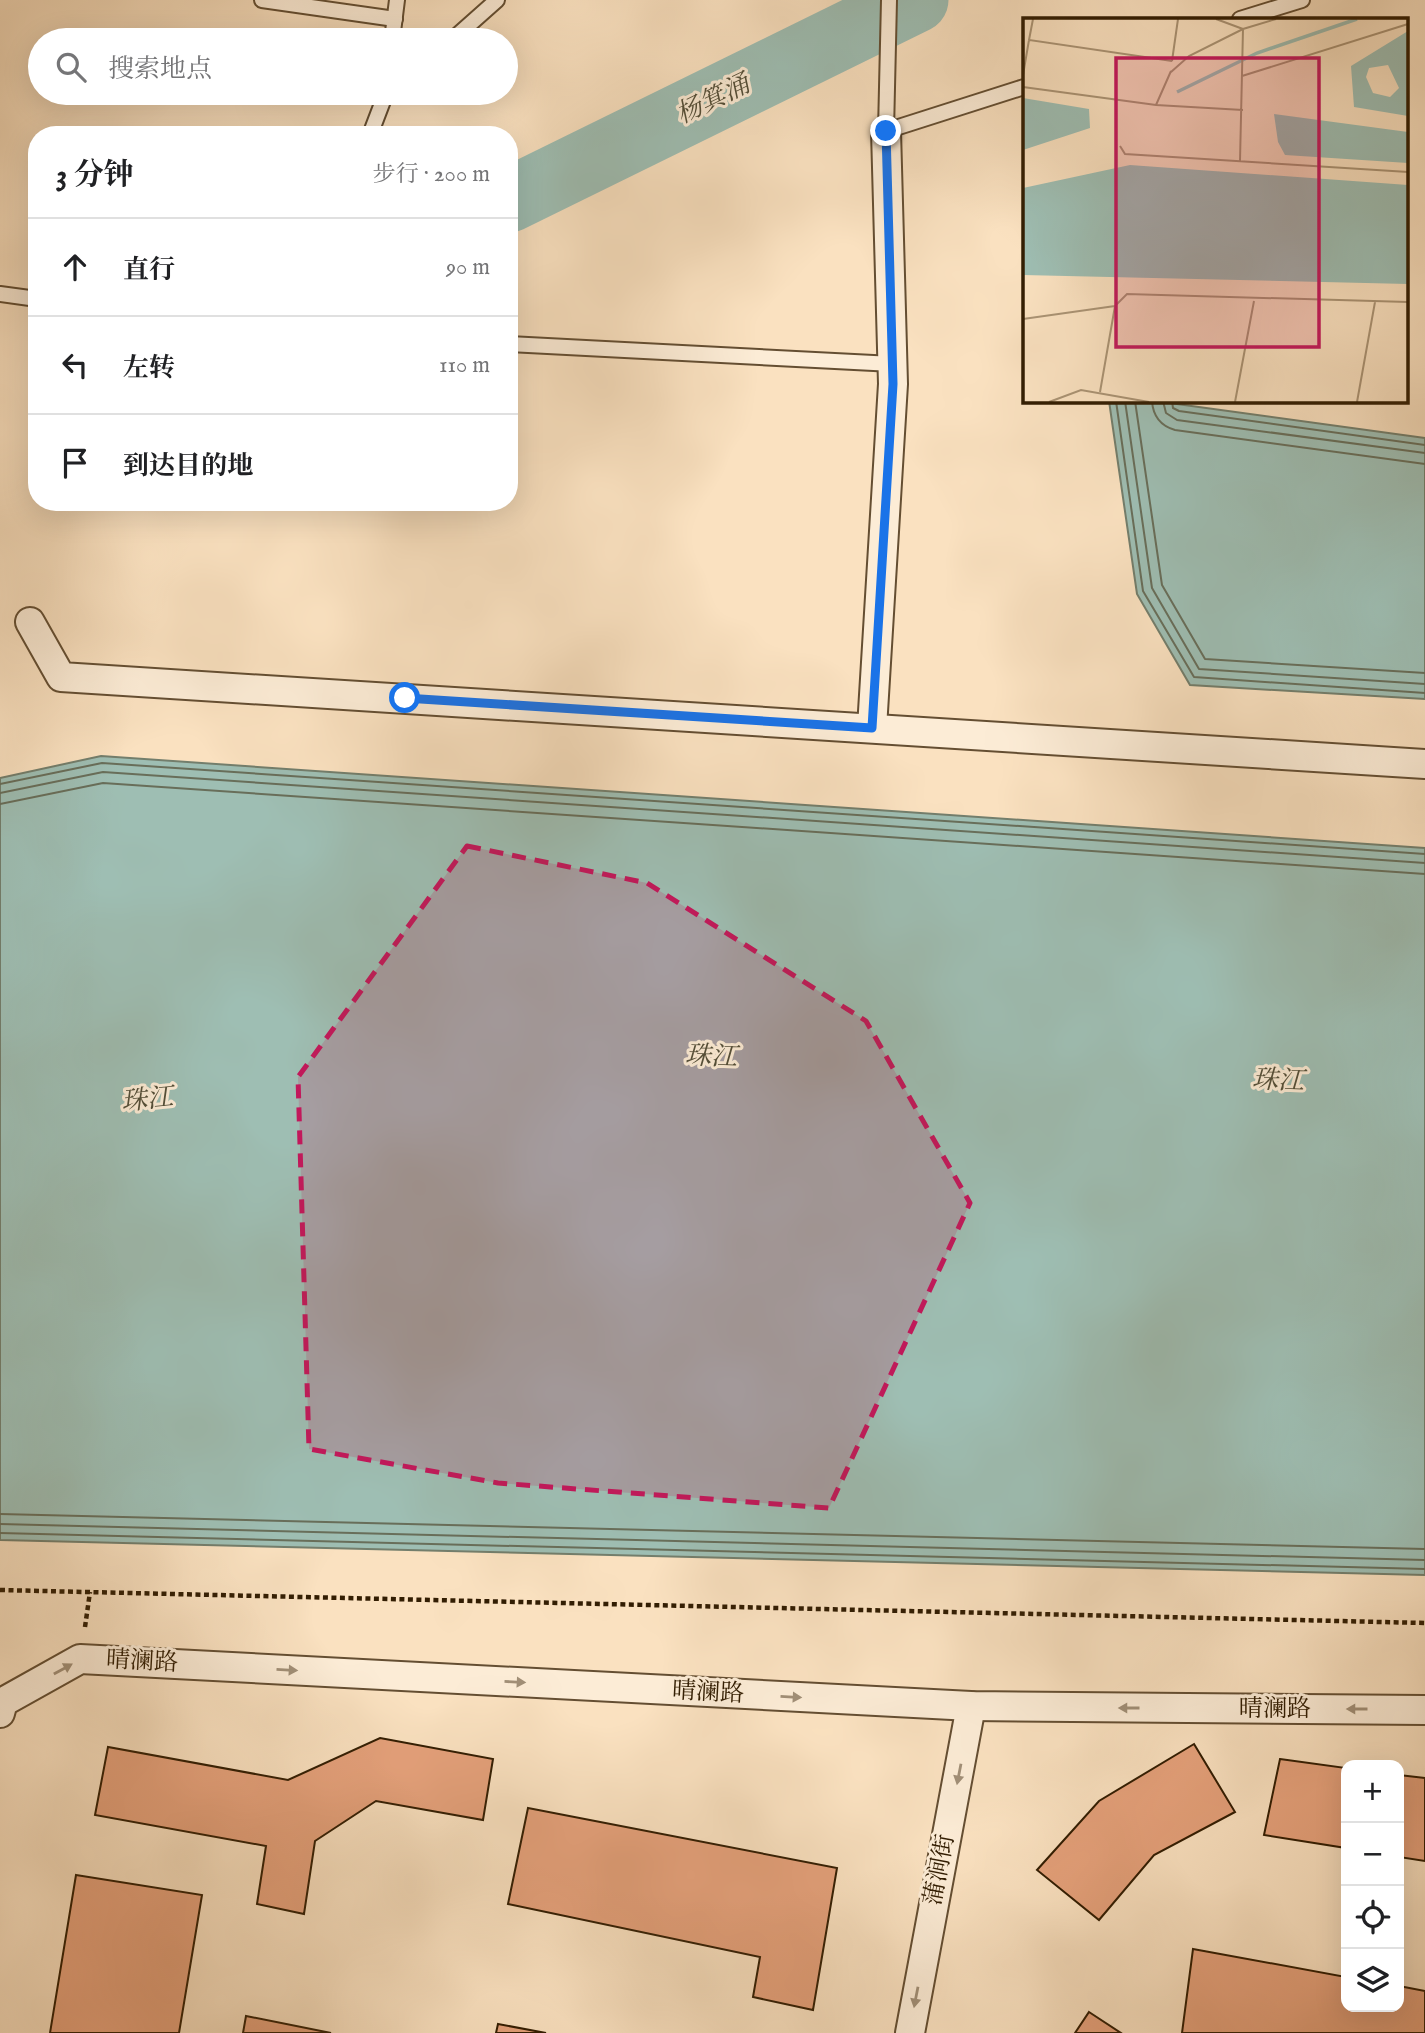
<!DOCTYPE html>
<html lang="zh">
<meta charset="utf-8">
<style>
:root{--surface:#fff;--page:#f2f2f2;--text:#202124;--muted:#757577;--line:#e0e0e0}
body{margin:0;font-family:"IM FELL English","Noto Serif SC",serif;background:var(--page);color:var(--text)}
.controls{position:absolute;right:21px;bottom:21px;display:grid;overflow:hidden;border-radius:14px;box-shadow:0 7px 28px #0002}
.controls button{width:63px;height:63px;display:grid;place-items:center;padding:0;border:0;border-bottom:2px solid var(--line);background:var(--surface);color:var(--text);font:35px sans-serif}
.stop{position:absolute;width:21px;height:21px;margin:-16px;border:5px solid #1a73e8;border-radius:50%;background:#fff}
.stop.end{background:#1a73e8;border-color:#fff;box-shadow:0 2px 7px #0008}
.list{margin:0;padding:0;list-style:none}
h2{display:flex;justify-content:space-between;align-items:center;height:91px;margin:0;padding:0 28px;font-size:30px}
h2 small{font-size:23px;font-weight:400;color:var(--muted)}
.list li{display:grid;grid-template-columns:46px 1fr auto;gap:21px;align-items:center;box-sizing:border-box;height:98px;padding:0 28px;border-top:2px solid var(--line)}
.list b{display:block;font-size:26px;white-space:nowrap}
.list em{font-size:23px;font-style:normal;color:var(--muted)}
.icon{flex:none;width:38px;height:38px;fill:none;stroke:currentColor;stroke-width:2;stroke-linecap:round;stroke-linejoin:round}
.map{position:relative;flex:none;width:1425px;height:2033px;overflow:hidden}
.search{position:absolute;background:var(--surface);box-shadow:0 7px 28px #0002;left:28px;top:28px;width:490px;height:77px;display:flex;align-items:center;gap:18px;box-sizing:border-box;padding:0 24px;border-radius:38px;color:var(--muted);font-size:26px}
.panel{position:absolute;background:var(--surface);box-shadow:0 7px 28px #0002;left:28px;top:126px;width:490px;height:385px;border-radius:28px}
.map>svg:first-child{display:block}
</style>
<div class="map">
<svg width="1425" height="2033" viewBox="0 0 1425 2033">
<rect width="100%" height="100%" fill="#fae1c0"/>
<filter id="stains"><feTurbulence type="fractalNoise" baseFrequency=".00286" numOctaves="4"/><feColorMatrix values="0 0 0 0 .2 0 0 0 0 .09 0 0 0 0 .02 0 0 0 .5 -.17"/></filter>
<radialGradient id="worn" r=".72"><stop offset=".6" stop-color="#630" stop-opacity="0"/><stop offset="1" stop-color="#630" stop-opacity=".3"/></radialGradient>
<!-- water -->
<g fill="#9ebeb3" stroke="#737e6c" stroke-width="2">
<path d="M1109 401H1155L1425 438V699L1190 685 1137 594Z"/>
<path d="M101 756 1425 848V1575L0 1540V778Z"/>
</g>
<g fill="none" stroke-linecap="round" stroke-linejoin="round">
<!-- shore -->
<g stroke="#686e5a" stroke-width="2">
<path d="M1116 401 1143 591 1194 677 1425 693"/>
<path d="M1125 401 1152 588 1199 669 1425 684"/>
<path d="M1135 401 1162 585 1205 659 1425 673"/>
<path d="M1152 401C1153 416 1161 426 1175 430L1425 464"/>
<path d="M1163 401 1166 413 1177 420 1425 453"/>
<path d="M1172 401 1173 408 1179 411 1425 445"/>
<path d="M0 784 102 763 1425 854"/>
<path d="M0 793 103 772 1425 863"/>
<path d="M0 804 103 783 1425 874"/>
<path d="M0 1514 1425 1549"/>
<path d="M0 1524 1425 1560"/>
<path d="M0 1533 1425 1569"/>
</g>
<!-- river -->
<path stroke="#9ebeb3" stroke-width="65" d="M509 200 916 0"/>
</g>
<!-- building -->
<g fill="#e5a17b" stroke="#321d02" stroke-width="2">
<path d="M380 1738 493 1759 483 1820 376 1801 315 1841 304 1914 257 1904 266 1846 95 1815 108 1747 288 1780Z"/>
<path d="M1194 1744 1235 1812 1154 1855 1099 1920 1037 1870 1099 1801Z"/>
<path d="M1280 1759 1346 1768V1848L1264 1835Z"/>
<path d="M1399 1775 1425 1778V1861L1399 1857Z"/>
<path d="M528 1808 837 1868 813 2010 753 1997 760 1957 508 1904Z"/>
<path d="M76 1875 202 1895 179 2033H50Z"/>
<path d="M1193 1949 1346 1977V2007H1399V1986L1425 1991V2033H1182Z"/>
<path d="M1089 2012 1121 2033H1075Z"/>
<path d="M246 2016 331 2033H243Z"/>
<path d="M498 2024 546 2033H496Z"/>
</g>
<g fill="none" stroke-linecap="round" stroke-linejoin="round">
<defs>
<g id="service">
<path d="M262 0 395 19"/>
<path d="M889 0 886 131 1024 87"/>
<path d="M1240 19 1302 0"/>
<path d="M392 40 397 0"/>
<path d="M452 40 497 0"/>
<path d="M370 135 386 93"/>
<path d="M0 294 37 299"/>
<path d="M509 344 893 364"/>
</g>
<g id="minor">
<path d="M30 622 61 677 1425 764"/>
<path d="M872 728 893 384 886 131"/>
<path d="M0 1713 3 1702 80 1659 971 1706 1425 1710"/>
<path d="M910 2033 971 1706"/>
</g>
</defs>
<!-- service casing -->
<use href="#service" stroke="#644e32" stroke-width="18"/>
<!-- minor casing -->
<use href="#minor" stroke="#644e32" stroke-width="32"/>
<!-- path -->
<g stroke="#321d02" stroke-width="4.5" stroke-dasharray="5 3.5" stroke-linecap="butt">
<path d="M0 1590 1425 1623"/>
<path d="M85 1627 90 1592"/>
</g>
<!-- service -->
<use href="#service" stroke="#fcecd6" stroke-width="14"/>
<!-- minor -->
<use href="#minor" stroke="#fcecd6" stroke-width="28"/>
</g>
<!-- one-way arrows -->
<defs><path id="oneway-solid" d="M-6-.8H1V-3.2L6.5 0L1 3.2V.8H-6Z" transform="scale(1.75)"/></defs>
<g fill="#a18f77">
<use href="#oneway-solid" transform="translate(63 1669) rotate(-29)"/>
<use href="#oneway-solid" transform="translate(287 1670) rotate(3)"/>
<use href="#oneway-solid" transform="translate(515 1682) rotate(3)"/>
<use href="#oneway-solid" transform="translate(791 1697) rotate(3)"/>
<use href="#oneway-solid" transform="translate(1129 1708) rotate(-180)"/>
<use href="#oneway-solid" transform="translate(1357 1709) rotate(-180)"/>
<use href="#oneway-solid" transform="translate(959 1774) rotate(101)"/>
<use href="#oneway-solid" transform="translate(916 1997) rotate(101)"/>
</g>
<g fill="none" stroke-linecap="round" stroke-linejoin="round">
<!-- route -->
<path stroke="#1a73e8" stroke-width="9" d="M405 698 872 728 893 384 886 131"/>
</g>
<!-- marked area -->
<path fill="#c2185b" fill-opacity="0.2" stroke="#c2185b" stroke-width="5" stroke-dasharray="14 9" stroke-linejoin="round" d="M467 846 647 883 866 1021 970 1203 829 1508 498 1483 309 1449 298 1077Z"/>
<g text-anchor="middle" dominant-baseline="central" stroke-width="6" stroke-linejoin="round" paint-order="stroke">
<!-- street labels -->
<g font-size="24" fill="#321d02" stroke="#fcecd6">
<text transform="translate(142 1662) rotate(3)">晴澜路</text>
<text transform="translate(708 1693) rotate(3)">晴澜路</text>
<text x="1275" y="1709">晴澜路</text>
<text transform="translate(940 1870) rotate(-79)">蒲涧街</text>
</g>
<!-- water labels -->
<g font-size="26" font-style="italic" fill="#524d37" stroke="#fcecd6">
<text transform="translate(713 100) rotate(-26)">杨箕涌</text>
<text transform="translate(711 1057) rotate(2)">珠江</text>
<text transform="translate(1278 1081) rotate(2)">珠江</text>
<text transform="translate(147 1100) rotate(-6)">珠江</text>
</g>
</g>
<!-- overview -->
<g transform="translate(1023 18)">
<rect width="385" height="385" fill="#fae1c0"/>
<path d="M385 13V98L331 89 328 48ZM365 47 376 70 367 79 350 75 343 59 346 50ZM0 80 66 91 67 110 0 132ZM251 96 385 114V145L262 137 255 124ZM107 147 385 167V266L0 257V170Z" fill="#9ebeb3" fill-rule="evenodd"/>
<path fill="none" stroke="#9ebeb3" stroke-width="3.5" d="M154 74 234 35 334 1"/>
<path fill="none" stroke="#aa9374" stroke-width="2" d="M10 1 6 22 149 43M193 1 220 11 217 143M149 43 155 1M148 54 166 38 220 11 253 1M0 57 6 22M219 58 385 6M0 69 133 87 220 92M133 87 148 53M97 128 102 136 385 154M0 301 92 288M77 374 92 288 104 276 385 284M26 384 58 372 126 384M212 384 231 283M334 384 352 284"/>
<path fill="#c2185b" fill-opacity="0.15" stroke="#c2185b" stroke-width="3.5" d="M93 40H296V329H93Z"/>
<rect width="385" height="385" fill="none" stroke="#321d02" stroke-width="3.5"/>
</g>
<rect width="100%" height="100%" filter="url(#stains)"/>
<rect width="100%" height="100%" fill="url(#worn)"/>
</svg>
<div class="controls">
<button>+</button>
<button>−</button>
<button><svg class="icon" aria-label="locate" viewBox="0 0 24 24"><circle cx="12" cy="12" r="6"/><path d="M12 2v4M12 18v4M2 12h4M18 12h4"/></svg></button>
<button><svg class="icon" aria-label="layers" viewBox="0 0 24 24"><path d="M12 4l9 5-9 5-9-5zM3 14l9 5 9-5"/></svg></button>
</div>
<div class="stop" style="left:405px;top:698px"></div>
<div class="stop end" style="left:886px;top:131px"></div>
<div class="search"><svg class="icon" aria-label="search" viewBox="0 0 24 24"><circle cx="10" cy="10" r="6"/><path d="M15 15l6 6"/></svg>搜索地点</div>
<section class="panel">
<h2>3 分钟<small>步行 · 200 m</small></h2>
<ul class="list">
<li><svg class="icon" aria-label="ahead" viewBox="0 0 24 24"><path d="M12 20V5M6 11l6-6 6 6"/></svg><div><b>直行</b></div><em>90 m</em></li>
<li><svg class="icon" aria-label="left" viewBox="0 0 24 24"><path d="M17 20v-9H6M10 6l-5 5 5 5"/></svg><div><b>左转</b></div><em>110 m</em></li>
<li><svg class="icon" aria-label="arrive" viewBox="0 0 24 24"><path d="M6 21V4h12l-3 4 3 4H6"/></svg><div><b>到达目的地</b></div></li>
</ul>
</section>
</div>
